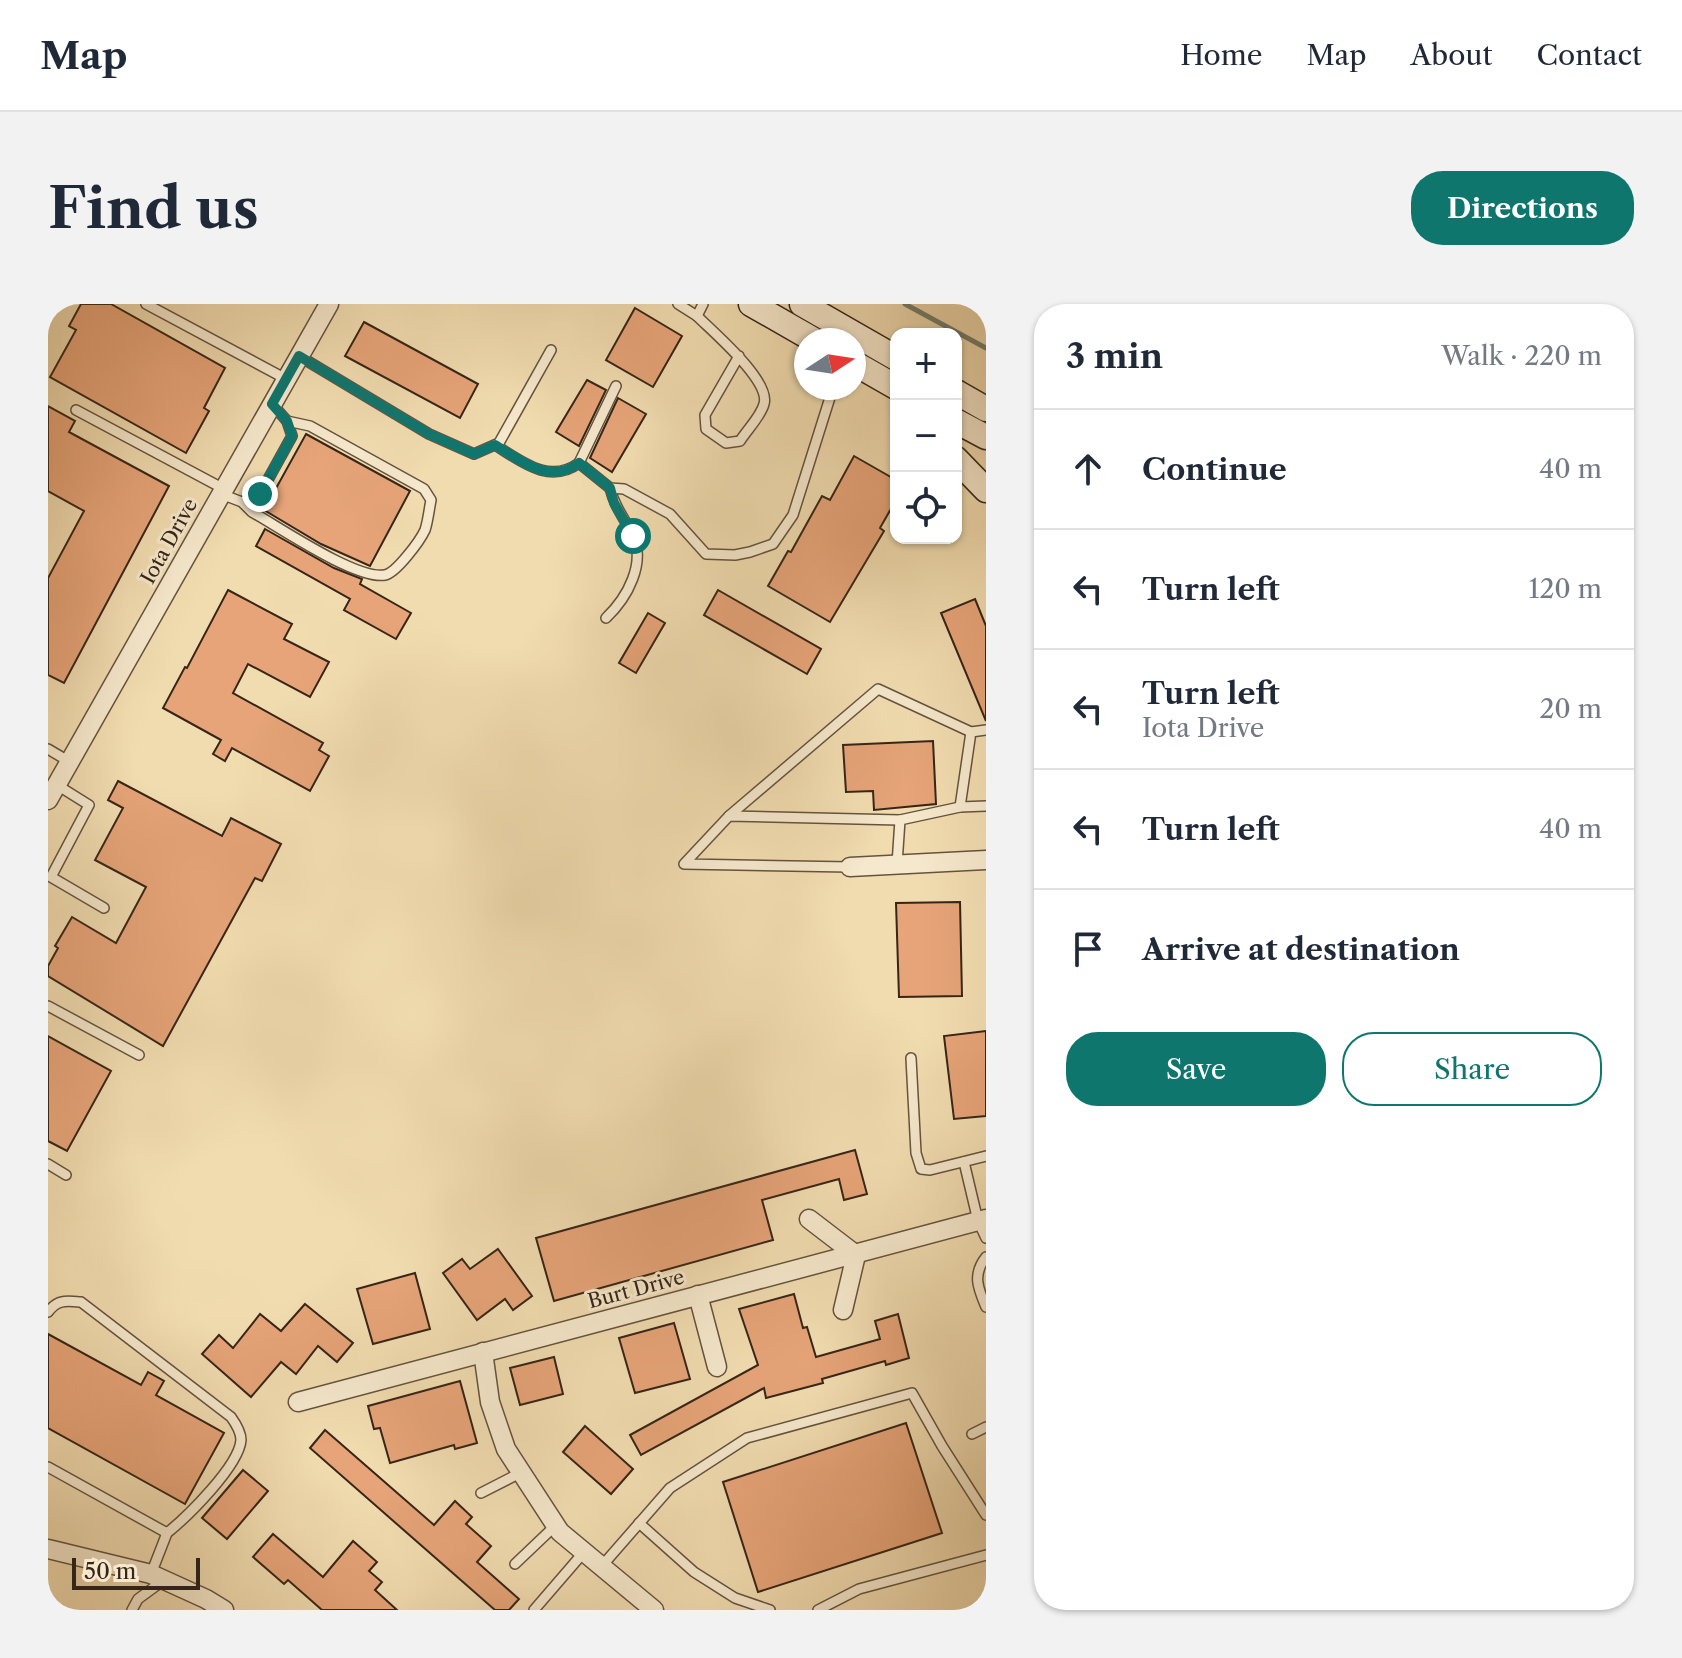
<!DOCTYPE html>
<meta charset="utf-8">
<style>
:root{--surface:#fff;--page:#f2f2f3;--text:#1f2937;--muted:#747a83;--line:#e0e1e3;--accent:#0f766e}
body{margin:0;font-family:"Libre Caslon Text",serif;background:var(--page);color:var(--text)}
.controls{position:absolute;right:24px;top:24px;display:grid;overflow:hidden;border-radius:16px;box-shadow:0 2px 6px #0004}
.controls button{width:72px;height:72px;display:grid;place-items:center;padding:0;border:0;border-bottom:2px solid var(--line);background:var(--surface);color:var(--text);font:40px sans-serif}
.compass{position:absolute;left:746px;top:24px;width:72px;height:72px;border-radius:50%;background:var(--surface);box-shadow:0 2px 6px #0004;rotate:78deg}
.scale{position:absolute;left:24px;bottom:20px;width:128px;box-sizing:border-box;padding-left:8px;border:4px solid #362519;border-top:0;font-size:22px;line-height:28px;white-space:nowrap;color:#362519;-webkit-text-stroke:6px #f6e8cc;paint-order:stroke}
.stop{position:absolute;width:24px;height:24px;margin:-18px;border:6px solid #0f766e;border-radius:50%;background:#fff}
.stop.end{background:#0f766e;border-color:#fff;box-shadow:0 2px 8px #0008}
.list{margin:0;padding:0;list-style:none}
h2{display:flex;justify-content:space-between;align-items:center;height:104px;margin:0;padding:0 32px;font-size:34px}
h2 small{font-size:26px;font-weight:400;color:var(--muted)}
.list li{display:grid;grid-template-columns:52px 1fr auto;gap:24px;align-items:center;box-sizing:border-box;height:120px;padding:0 32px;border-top:2px solid var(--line)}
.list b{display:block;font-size:30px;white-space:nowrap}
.list p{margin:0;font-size:26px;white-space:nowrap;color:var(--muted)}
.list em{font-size:26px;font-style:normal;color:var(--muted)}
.actions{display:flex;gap:16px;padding:24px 32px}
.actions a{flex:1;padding:18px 0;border:2px solid var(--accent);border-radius:32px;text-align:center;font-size:28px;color:var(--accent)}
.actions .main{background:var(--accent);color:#fff}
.icon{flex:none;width:44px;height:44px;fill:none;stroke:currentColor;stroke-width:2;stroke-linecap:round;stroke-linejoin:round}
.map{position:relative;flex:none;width:938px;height:1306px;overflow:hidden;border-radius:32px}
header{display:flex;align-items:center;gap:48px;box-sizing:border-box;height:112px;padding:0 40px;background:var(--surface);border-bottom:2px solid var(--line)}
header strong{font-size:38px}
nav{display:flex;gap:44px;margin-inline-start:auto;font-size:28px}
.intro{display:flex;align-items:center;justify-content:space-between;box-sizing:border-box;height:192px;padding:0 48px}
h1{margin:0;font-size:56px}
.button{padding:20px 36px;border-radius:32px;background:var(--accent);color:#fff;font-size:28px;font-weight:700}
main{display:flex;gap:48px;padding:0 48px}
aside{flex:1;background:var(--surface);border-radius:32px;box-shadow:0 2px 6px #0004}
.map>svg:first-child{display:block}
</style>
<header>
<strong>Map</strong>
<nav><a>Home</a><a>Map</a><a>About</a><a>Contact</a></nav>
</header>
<div class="intro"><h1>Find us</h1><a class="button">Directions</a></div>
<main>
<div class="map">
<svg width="938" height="1306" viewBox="0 0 938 1306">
<rect width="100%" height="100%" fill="#f1dcb0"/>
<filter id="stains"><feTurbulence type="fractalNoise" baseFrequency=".0025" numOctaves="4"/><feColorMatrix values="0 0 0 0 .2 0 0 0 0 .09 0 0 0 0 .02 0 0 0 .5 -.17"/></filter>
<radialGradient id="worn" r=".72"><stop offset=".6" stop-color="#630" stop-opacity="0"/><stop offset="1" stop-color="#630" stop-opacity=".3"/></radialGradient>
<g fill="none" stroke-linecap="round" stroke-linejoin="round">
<!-- stream -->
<path stroke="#73806e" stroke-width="5" d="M857 0 938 44"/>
</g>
<!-- building -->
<g fill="#e6a478" stroke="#362519" stroke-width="2">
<path d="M33 0H63L177 64 156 104 161 107 138 149 2 73 28 26 21 22Z"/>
<path d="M587 4 634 32 605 83 558 56Z"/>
<path d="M316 18 430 80 412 114 297 52Z"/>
<path d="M539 76 558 86 531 142 508 128Z"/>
<path d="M570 94 598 110 564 168 542 154Z"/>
<path d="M0 102 27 117 21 128 121 182 16 379 0 371V274L36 207 0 187Z"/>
<path d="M258 130 362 187 322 262 273 240 216 206Z"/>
<path d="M806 152 848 176V196L832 224 836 227 782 318 720 282 740 247 743 248 774 192 782 196Z"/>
<path d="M217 225 286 264 314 275 312 280 363 309 348 335 296 306 302 295 208 242Z"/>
<path d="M180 286 244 320 236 335 281 358 262 393 200 360 185 389 275 439 271 446 281 452 262 487 184 444 177 457 165 450 173 436 115 404 137 363 139 364Z"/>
<path d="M670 286 773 345 759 370 656 311Z"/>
<path d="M927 295 938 322V417L893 309Z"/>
<path d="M600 309 617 319 588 369 571 359Z"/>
<path d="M885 437 888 500 826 506 825 487 798 488 795 441Z"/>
<path d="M70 477 174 532 183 514 233 540 214 577 207 574 115 742 0 672V662L10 644 7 642 24 613 68 639 98 583 47 556 75 504 60 496Z"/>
<path d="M912 598 914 692 851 693 848 599Z"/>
<path d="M938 727V812L906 815 896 732Z"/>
<path d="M0 732 63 767 19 847 0 837Z"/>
<path d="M807 846 819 890 796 896 791 875 714 896 725 936 506 997 488 934Z"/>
<path d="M450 945 484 992 465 1006 457 995 429 1016 395 969 414 955 422 965Z"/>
<path d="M367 969 382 1025 325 1040 309 985Z"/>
<path d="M746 990 755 1024 759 1023 768 1053 832 1035 827 1017 850 1010 861 1054 838 1061 837 1057 774 1075 775 1079 718 1094 716 1084 593 1151 582 1131 710 1061 691 1005Z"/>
<path d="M257 1000 305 1039 289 1058 270 1042 248 1070 233 1058 203 1093 154 1050 171 1031 185 1044 212 1010 233 1027Z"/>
<path d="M626 1019 642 1075 587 1089 571 1034Z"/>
<path d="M0 1030 93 1081 100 1068 116 1077 108 1091 176 1129 137 1200 0 1124Z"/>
<path d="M506 1053 515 1090 472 1101 462 1064Z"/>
<path d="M412 1077 429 1139 407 1145 406 1141 342 1159 332 1124 326 1125 320 1102Z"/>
<path d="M858 1119 894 1229 710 1288 675 1178Z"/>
<path d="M537 1122 585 1165 563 1190 515 1148Z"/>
<path d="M277 1126 386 1221 407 1197 424 1213 418 1220 443 1242 429 1258 471 1295 461 1306H447L262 1144Z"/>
<path d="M195 1166 220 1187 179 1235 154 1214Z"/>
<path d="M225 1230 275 1273 305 1237 329 1258 321 1267 334 1278 327 1286 349 1306H274L240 1276 236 1280 205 1253Z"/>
</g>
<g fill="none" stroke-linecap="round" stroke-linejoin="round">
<defs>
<g id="lane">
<path d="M98 0 238 75"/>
<path d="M630 0 649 12 655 0"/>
<path d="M649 12C665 28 723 77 716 100 713 112 699 126 692 137L678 139 658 125 657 111 691 52"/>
<path d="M251 52 381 130 426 150 451 139 503 46"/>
<path d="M568 82 531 159 562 184 576 185 622 210 658 250 687 251 702 248 725 240 745 211 785 84"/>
<path d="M28 106 176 185"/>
<path d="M447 141C473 157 501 181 531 159"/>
<path d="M173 190 194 198 212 190 244 132 239 117 224 100"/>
<path d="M194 198 204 208C231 223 308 276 337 271 348 269 372 237 377 226 380 217 381 206 383 196L376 185 262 122 239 117"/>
<path d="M558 314C579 294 599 259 584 229 575 213 566 201 562 184"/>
<path d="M0 445 22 458"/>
<path d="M9 481 41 501 3 573 56 604"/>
<path d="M912 503 923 428 938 426"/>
<path d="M681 512 830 385 923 428"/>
<path d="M849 560 852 516 912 503 938 502"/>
<path d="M802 563 636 560 681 512 852 516"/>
<path d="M0 702 91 751"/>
<path d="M863 754 868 849 873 865 882 866 938 852"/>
<path d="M916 858 930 917 938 934"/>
<path d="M0 860 18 871"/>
<path d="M938 953C924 971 930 984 938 1003"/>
<path d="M0 1008C10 995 18 997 33 998L183 1113C188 1120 193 1128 193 1136 191 1162 139 1213 119 1229L0 1163"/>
<path d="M924 1130 938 1123"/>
<path d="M433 1189 474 1168"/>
<path d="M591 1219 646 1268 687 1294 722 1306"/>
<path d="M467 1260 508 1221"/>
<path d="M553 1263 622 1184 699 1134 864 1089 894 1142 938 1211"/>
<path d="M103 1270 119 1229"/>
<path d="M84 1306 90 1295 116 1276"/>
<path d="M486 1306 536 1248"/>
<path d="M770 1306 811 1285 938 1251"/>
</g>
<g id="street">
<path d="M0 496 281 0"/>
<path d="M802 563 938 556"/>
<path d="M761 915 808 951 795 1006"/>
<path d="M650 991 669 1063"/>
<path d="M435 1048 442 1098 458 1145 512 1228 606 1306"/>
<path d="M250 1098 938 915"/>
<path d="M0 1245 103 1270 158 1295 176 1306"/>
</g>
<g id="secondary">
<path d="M703 0 766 36"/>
<path d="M754 0 848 54"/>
<path d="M806 59 848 83"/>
<path d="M908 88 938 105"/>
<path d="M908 117 938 133"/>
<path d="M908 155 938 186"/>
</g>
</defs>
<!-- lane casing -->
<use href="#lane" stroke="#65533f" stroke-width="12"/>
<!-- street casing -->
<use href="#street" stroke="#65533f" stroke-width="21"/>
<!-- secondary casing -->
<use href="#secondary" stroke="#362519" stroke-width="27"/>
<!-- lane -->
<use href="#lane" stroke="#f6e8cc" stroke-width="9"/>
<!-- street -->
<use href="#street" stroke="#f6e8cc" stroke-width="18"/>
<!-- secondary -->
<use href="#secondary" stroke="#f6e8cc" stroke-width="24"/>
</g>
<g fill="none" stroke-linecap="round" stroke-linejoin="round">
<!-- route -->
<path stroke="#0f766e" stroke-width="10" d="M212 190 244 132 239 117 224 100 251 52 381 130 426 150 447 141C473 157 502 181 531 159L562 184 566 199 585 232"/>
</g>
<g text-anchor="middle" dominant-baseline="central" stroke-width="6" stroke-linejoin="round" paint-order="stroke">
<!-- street labels -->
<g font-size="20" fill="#362519" stroke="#f6e8cc">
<text transform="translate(121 237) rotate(-61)">Iota Drive</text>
<text transform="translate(588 985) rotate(-15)">Burt Drive</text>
</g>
</g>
<rect width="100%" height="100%" filter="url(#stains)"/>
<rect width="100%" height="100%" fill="url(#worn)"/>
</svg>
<div class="controls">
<button>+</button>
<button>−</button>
<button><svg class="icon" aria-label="locate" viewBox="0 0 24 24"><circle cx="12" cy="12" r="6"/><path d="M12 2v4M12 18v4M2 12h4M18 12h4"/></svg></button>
</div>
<svg class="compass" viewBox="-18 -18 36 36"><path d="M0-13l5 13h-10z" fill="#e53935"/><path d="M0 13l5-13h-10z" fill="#747a83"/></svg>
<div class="scale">50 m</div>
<div class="stop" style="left:585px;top:232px"></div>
<div class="stop end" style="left:212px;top:190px"></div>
</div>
<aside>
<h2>3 min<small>Walk · 220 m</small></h2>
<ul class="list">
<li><svg class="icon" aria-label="ahead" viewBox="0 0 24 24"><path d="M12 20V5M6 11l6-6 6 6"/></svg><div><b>Continue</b></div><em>40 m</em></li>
<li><svg class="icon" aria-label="left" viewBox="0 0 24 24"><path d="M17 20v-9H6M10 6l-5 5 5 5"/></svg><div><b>Turn left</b></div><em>120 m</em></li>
<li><svg class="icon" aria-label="left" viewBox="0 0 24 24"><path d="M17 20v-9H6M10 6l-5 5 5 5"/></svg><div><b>Turn left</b><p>Iota Drive</p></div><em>20 m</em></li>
<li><svg class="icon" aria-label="left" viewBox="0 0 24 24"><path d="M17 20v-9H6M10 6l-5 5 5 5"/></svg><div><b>Turn left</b></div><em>40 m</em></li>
<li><svg class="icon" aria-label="arrive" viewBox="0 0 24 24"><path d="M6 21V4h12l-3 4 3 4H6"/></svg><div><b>Arrive at destination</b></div></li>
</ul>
<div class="actions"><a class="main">Save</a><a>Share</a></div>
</aside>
</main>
